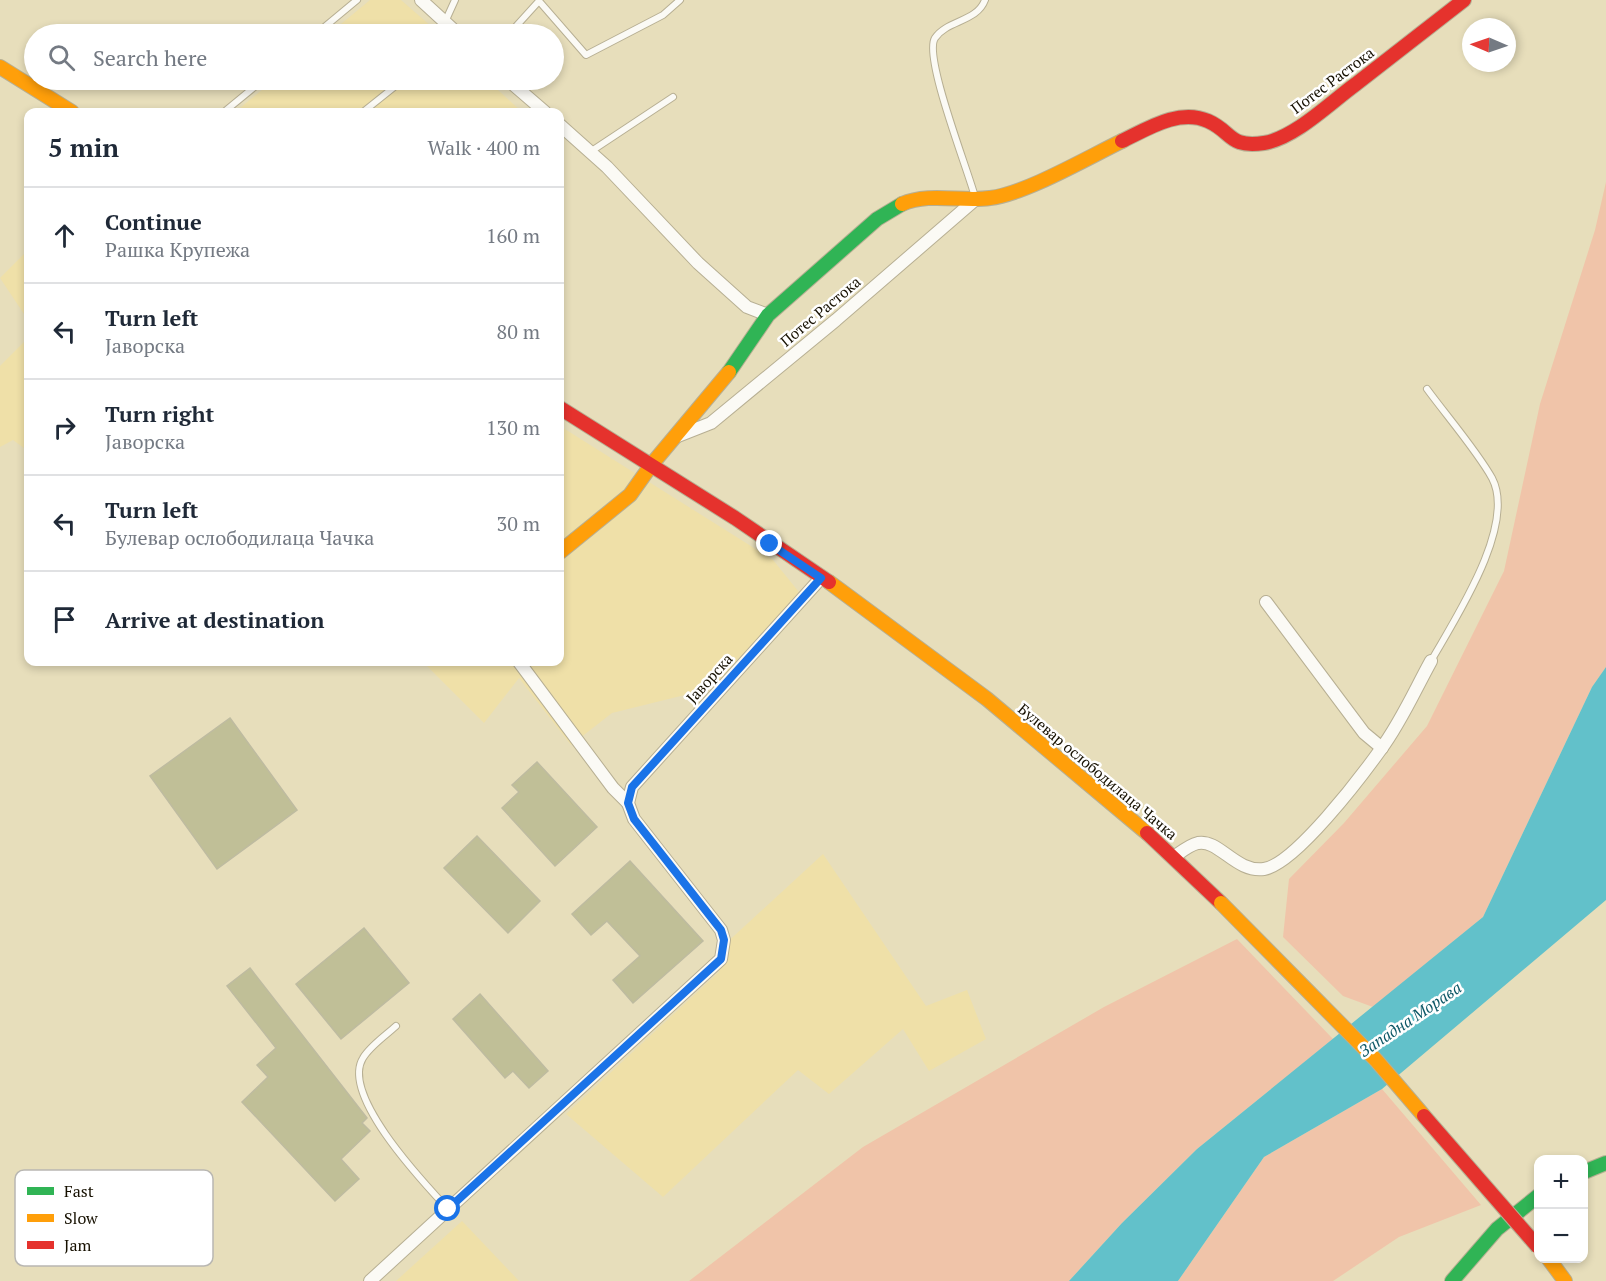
<!DOCTYPE html>
<meta charset="utf-8">
<style>
:root{--surface:#fff;--page:#f2f2f3;--text:#1f2937;--muted:#747a83;--line:#e0e1e3}
body{margin:0;font-family:"PT Serif",serif;background:var(--page);color:var(--text)}
.controls{position:absolute;right:18px;bottom:18px;display:grid;overflow:hidden;border-radius:12px;box-shadow:0 3px 9px #0003}
.controls button{width:54px;height:54px;display:grid;place-items:center;padding:0;border:0;border-bottom:2px solid var(--line);background:var(--surface);color:var(--text);font:30px sans-serif}
.compass{position:absolute;left:1462px;top:18px;width:54px;height:54px;border-radius:50%;background:var(--surface);box-shadow:0 3px 9px #0003;rotate:272deg}
.stop{position:absolute;width:18px;height:18px;margin:-14px;border:4px solid #1a73e8;border-radius:50%;background:#fff}
.stop.end{background:#1a73e8;border-color:#fff;box-shadow:0 2px 6px #0008}
.list{margin:0;padding:0;list-style:none}
h2{display:flex;justify-content:space-between;align-items:center;height:78px;margin:0;padding:0 24px;font-size:26px}
h2 small{font-size:20px;font-weight:400;color:var(--muted)}
.list li{display:grid;grid-template-columns:39px 1fr auto;gap:18px;align-items:center;box-sizing:border-box;height:96px;padding:0 24px;border-top:2px solid var(--line)}
.list b{display:block;font-size:22px;white-space:nowrap}
.list p{margin:0;font-size:20px;white-space:nowrap;color:var(--muted)}
.list em{font-size:20px;font-style:normal;color:var(--muted)}
.icon{flex:none;width:33px;height:33px;fill:none;stroke:currentColor;stroke-width:2;stroke-linecap:round;stroke-linejoin:round}
.map{position:relative;flex:none;width:1606px;height:1281px;overflow:hidden}
.search{position:absolute;background:var(--surface);box-shadow:0 3px 9px #0003;left:24px;top:24px;width:540px;height:66px;display:flex;align-items:center;gap:15px;box-sizing:border-box;padding:0 21px;border-radius:33px;color:var(--muted);font-size:22px}
.panel{position:absolute;background:var(--surface);box-shadow:0 3px 9px #0003;left:24px;top:108px;width:540px;height:558px;border-radius:12px}
.map>svg:first-child{display:block}
</style>
<div class="map">
<svg width="1606" height="1281" viewBox="0 0 1606 1281">
<rect width="100%" height="100%" fill="#e7debb"/>
<!-- built -->
<g fill="#efe0a8">
<path d="M370 0H401L440 34H329Z"/>
<path d="M274 80H487L522 112H235Z"/>
<path d="M28 250V320L0 278Z"/>
<path d="M28 338V451L13 440 0 447V366Z"/>
<path d="M560 426 773 560 807 602 725 685 612 713 571 745 519 678 484 723 423 662H560Z"/>
<path d="M823 854 926 1006 967 990 986 1039 929 1071 903 1029 829 1094 798 1070 663 1197 566 1114 719 972 722 947Z"/>
<path d="M462 1221 519 1281H396Z"/>
</g>
<!-- green -->
<g fill="#f0c4a9">
<path d="M1606 182V667L1592 687 1483 917 1373 1007 1343 996 1283 937 1289 879 1344 823 1427 726 1504 571 1540 404 1595 230Z"/>
<path d="M1237 939 1333 1039 1197 1149 1122 1223 1069 1281H689L863 1147 1104 1007Z"/>
<path d="M1382 1089 1481 1205 1399 1237 1333 1281H1178L1264 1157Z"/>
</g>
<!-- water -->
<path fill="#62c1ca" d="M1606 667V900L1382 1089 1264 1157 1178 1281H1069L1122 1223 1197 1149 1483 917 1592 687Z"/>
<!-- building -->
<g fill="#c0bf97" stroke="#bebba0" stroke-width="1.5">
<path d="M230 718 297 810 217 869 150 776Z"/>
<path d="M537 762 597 827 555 866 502 808 519 792 512 785Z"/>
<path d="M477 836 540 901 508 933 444 868Z"/>
<path d="M630 861 703 941 633 1003 613 980 640 956 607 921 591 935 572 914Z"/>
<path d="M364 928 409 983 341 1039 296 984Z"/>
<path d="M250 968 367 1118 362 1123 370 1131 341 1159 359 1179 335 1201 242 1102 268 1077 257 1065 276 1048 227 986Z"/>
<path d="M480 994 548 1071 529 1088 513 1071 505 1078 453 1019Z"/>
</g>
<g fill="none" stroke-linecap="round" stroke-linejoin="round">
<defs>
<g id="lane">
<path d="M445 22 455 0"/>
<path d="M316 34 357 0"/>
<path d="M509 34 539 1 586 55 663 15 680 0"/>
<path d="M224 112 263 80"/>
<path d="M363 112 403 80"/>
<path d="M590 152 673 97"/>
<path d="M975 197C968 170 923 56 935 38 947 20 977 22 985 0"/>
<path d="M1427 389C1446 415 1477 451 1492 478 1517 525 1455 619 1431 661"/>
<path d="M396 1026C385 1036 370 1046 363 1058 340 1095 424 1183 448 1209"/>
</g>
<g id="street">
<path d="M421 0 458 34"/>
<path d="M508 80 545 112"/>
<path d="M560 125 607 167 698 263 747 307 768 315"/>
<path d="M678 436 711 423 836 320 976 199"/>
<path d="M1266 602 1364 733 1382 748"/>
<path d="M519 662 613 788 628 803"/>
<path d="M1174 857C1181 852 1189 845 1198 843 1219 839 1236 873 1264 869 1295 864 1361 777 1381 749 1401 722 1415 690 1431 661"/>
<path d="M370 1281 721 959 724 940 721 930 634 819 628 803 632 787 821 578"/>
</g>
<g id="fast">
<path d="M729 372 768 315 877 219 902 204"/>
<path d="M1584 1172 1606 1163"/>
<path d="M1452 1281 1497 1229 1538 1196"/>
</g>
<g id="slow">
<path d="M0 67 72 112"/>
<path d="M902 204C929 192 962 202 990 198 1025 194 1087 158 1122 141"/>
<path d="M560 552 630 495 652 464 729 372"/>
<path d="M829 582 987 699 1147 833"/>
<path d="M1548 1258 1565 1281"/>
</g>
<g id="jam">
<path d="M1122 141C1147 129 1179 108 1208 121 1233 132 1228 148 1264 143 1295 138 1331 102 1356 84 1392 56 1428 28 1464 0"/>
<path d="M560 408 735 518 829 582"/>
<path d="M1147 833 1221 903"/>
</g>
</defs>
<!-- lane casing -->
<use href="#lane" stroke="#b7af93" stroke-width="8"/>
<!-- street casing -->
<use href="#street" stroke="#b7af93" stroke-width="14"/>
<!-- fast casing -->
<use href="#fast" stroke="#b7af93" stroke-width="16"/>
<!-- slow casing -->
<use href="#slow" stroke="#b7af93" stroke-width="16"/>
<!-- jam casing -->
<use href="#jam" stroke="#b7af93" stroke-width="16"/>
<!-- lane -->
<use href="#lane" stroke="#fbfaf5" stroke-width="6"/>
<!-- street -->
<use href="#street" stroke="#fbfaf5" stroke-width="12"/>
<!-- fast -->
<use href="#fast" stroke="#30b455" stroke-width="14"/>
<!-- slow -->
<use href="#slow" stroke="#ff9f0a" stroke-width="14"/>
<!-- jam -->
<use href="#jam" stroke="#e5322d" stroke-width="14"/>
<defs>
<path id="slow-bridge" d="M1221 903 1376 1060 1424 1116"/>
<path id="jam-bridge" d="M1424 1116 1538 1247"/>
</defs>
<!-- slow-bridge casing -->
<use href="#slow-bridge" stroke="#b7af93" stroke-width="16" stroke-linecap="butt"/>
<!-- jam-bridge casing -->
<use href="#jam-bridge" stroke="#b7af93" stroke-width="16" stroke-linecap="butt"/>
<!-- slow-bridge -->
<use href="#slow-bridge" stroke="#ff9f0a" stroke-width="14"/>
<!-- jam-bridge -->
<use href="#jam-bridge" stroke="#e5322d" stroke-width="14"/>
</g>
<g fill="none" stroke-linecap="round" stroke-linejoin="round">
<!-- route -->
<path stroke="#1a73e8" stroke-width="8" d="M448 1209 721 959 724 940 721 930 634 819 628 803 632 787 821 578 770 544"/>
</g>
<g text-anchor="middle" dominant-baseline="central" stroke-width="5" stroke-linejoin="round" paint-order="stroke">
<!-- street labels -->
<g font-size="15" fill="#161000" stroke="#fff">
<text transform="translate(1332 80) rotate(-37)">Потес Растока</text>
<text transform="translate(820 311) rotate(-40)">Потес Растока</text>
<text transform="translate(709 678) rotate(-48)">Јаворска</text>
<text transform="translate(1098 771) rotate(40)">Булевар ослободилаца Чачка</text>
</g>
<!-- water labels -->
<g font-size="16" font-style="italic" fill="#0d5867" stroke="#fff">
<text transform="translate(1410 1019) rotate(-34)">Западна Морава</text>
</g>
</g>
<!-- legend -->
<rect x="15" y="1170" width="198" height="96" rx="9" fill="#fff" stroke="#b9b7b2" stroke-width="1.5"/>
<rect x="27" y="1187" width="27" height="8" fill="#30b455"/>
<rect x="27" y="1214" width="27" height="8" fill="#ff9f0a"/>
<rect x="27" y="1241" width="27" height="8" fill="#e5322d"/>
<g font-size="16" fill="#161000">
<text x="64" y="1197">Fast</text>
<text x="64" y="1224">Slow</text>
<text x="64" y="1251">Jam</text>
</g>
</svg>
<div class="controls">
<button>+</button>
<button>−</button>
</div>
<svg class="compass" viewBox="-18 -18 36 36"><path d="M0-13l5 13h-10z" fill="#e53935"/><path d="M0 13l5-13h-10z" fill="#747a83"/></svg>
<div class="stop" style="left:448px;top:1209px"></div>
<div class="stop end" style="left:770px;top:544px"></div>
<div class="search"><svg class="icon" aria-label="search" viewBox="0 0 24 24"><circle cx="10" cy="10" r="6"/><path d="M15 15l6 6"/></svg>Search here</div>
<section class="panel">
<h2>5 min<small>Walk · 400 m</small></h2>
<ul class="list">
<li><svg class="icon" aria-label="ahead" viewBox="0 0 24 24"><path d="M12 20V5M6 11l6-6 6 6"/></svg><div><b>Continue</b><p>Рашка Крупежа</p></div><em>160 m</em></li>
<li><svg class="icon" aria-label="left" viewBox="0 0 24 24"><path d="M17 20v-9H6M10 6l-5 5 5 5"/></svg><div><b>Turn left</b><p>Јаворска</p></div><em>80 m</em></li>
<li><svg class="icon" aria-label="right" viewBox="0 0 24 24"><path d="M7 20v-9h11M14 6l5 5-5 5"/></svg><div><b>Turn right</b><p>Јаворска</p></div><em>130 m</em></li>
<li><svg class="icon" aria-label="left" viewBox="0 0 24 24"><path d="M17 20v-9H6M10 6l-5 5 5 5"/></svg><div><b>Turn left</b><p>Булевар ослободилаца Чачка</p></div><em>30 m</em></li>
<li><svg class="icon" aria-label="arrive" viewBox="0 0 24 24"><path d="M6 21V4h12l-3 4 3 4H6"/></svg><div><b>Arrive at destination</b></div></li>
</ul>
</section>
</div>
